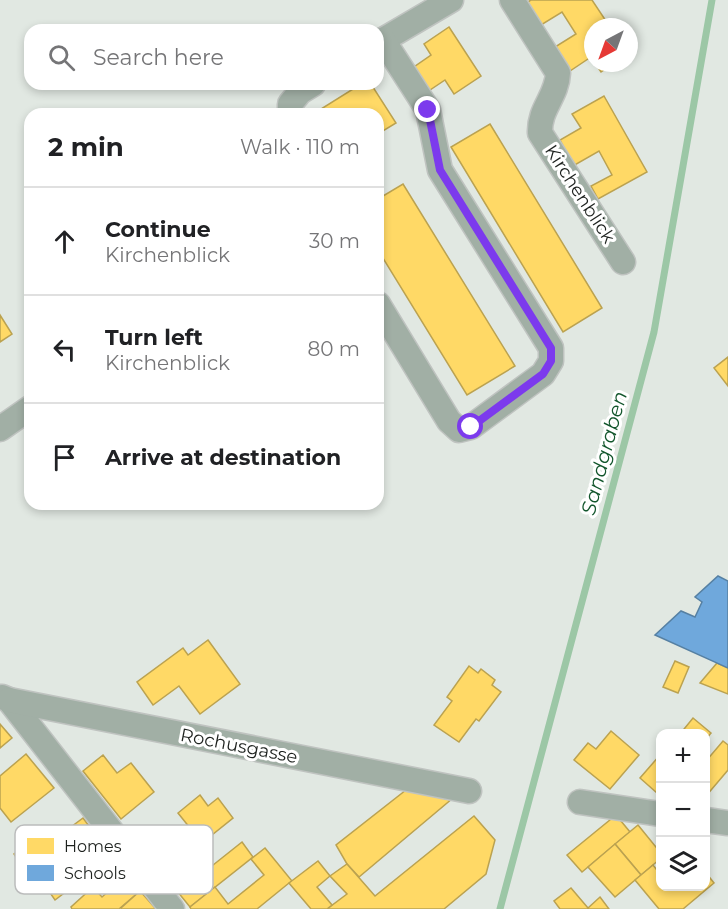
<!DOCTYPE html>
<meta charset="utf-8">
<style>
:root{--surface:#fff;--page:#f2f2f2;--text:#202124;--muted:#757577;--line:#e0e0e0}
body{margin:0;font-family:Montserrat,sans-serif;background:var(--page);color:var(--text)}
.controls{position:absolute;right:18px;bottom:18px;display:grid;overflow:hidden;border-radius:12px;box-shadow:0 3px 9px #0003}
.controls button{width:54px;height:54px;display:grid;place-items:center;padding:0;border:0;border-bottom:2px solid var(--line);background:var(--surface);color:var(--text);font:30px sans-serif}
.compass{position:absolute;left:584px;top:18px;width:54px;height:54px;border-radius:50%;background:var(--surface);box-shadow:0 3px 9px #0003;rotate:221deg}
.stop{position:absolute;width:18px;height:18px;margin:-14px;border:4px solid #7c3aed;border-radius:50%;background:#fff}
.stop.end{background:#7c3aed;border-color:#fff;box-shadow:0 2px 6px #0008}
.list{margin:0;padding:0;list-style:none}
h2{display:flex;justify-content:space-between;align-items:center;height:78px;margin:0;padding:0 24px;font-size:26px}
h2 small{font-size:20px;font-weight:400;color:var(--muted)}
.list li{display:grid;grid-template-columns:39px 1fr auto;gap:18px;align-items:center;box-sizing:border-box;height:108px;padding:0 24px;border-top:2px solid var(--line)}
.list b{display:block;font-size:22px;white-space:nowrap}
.list p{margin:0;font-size:20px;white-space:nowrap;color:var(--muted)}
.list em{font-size:20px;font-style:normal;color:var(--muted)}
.icon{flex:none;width:33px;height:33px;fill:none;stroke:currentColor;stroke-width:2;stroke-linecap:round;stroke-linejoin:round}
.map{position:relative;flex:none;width:728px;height:909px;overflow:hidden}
.search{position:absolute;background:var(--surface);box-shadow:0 3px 9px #0003;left:24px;top:24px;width:360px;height:66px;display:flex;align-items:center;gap:15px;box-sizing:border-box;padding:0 21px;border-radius:18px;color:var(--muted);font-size:22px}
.panel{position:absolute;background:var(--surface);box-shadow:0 3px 9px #0003;left:24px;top:108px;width:360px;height:402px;border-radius:18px}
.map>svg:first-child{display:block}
</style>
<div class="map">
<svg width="728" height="909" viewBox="0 0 728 909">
<rect width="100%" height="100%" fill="#e1e8e2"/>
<!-- homes -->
<g fill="#ffd966" stroke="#bba250" stroke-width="1.5">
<path d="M531 0H592L610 27H593V60L591 57 570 71 555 47 576 34 562 12 541 25 526 3Z"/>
<path d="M449 27 481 76 454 94 445 80 427 92 411 69 431 55 424 44Z"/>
<path d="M595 63H614L601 72Z"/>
<path d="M361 84H371L396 123 378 134V114H313Z"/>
<path d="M604 96 647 172 598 199 591 186 612 175 599 151 573 166 560 140 581 128 572 114Z"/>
<path d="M490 124 602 308 563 332 451 147Z"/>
<path d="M403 184 515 366 467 395 378 250V199Z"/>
<path d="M0 315 12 334 0 342Z"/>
<path d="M728 357V386L714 368Z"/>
<path d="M208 640 240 684 200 714 179 686 153 705 137 682 183 648 188 655Z"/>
<path d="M675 661 689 667 678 693 663 687Z"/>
<path d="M717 663 728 668V694L700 683Z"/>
<path d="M469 666 478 673 481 669 495 680 492 685 501 692 479 721 476 719 459 742 434 725 452 701 447 697Z"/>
<path d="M693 718 711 733 706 739V734H680Z"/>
<path d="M0 724 12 738 0 748Z"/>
<path d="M611 731 639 755 610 789 574 760 588 743 596 749Z"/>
<path d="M723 741 728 745V770L706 796V761Z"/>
<path d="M26 754 54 788 11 822 0 808V776Z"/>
<path d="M103 755 117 773 131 763 154 792 121 819 83 771Z"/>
<path d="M660 755V790L657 793 640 778Z"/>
<path d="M406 790 453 798 359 877 347 864 336 845Z"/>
<path d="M200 795 208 806 218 798 233 818 202 843 178 813Z"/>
<path d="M616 815 630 832 582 872 567 855Z"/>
<path d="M474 816 495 840 486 874 444 909H327L347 894 330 876 347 864 375 896Z"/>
<path d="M83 818 112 857 55 900 41 880 77 853 63 833Z"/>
<path d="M638 825 660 852V859L641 875 615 844Z"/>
<path d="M37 838 44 848 21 865 14 854Z"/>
<path d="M242 842 253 857 190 907 164 875 183 859 198 877Z"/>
<path d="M615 844 641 875 615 897 588 867Z"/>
<path d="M265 848 292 881 289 883 257 909H191L190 907 215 887 228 904 264 875 251 859Z"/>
<path d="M112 857 140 891 119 909H72L71 907 93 887 102 897 110 890 94 871Z"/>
<path d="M318 861 330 876 317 887 332 905 327 909H311L289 883Z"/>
<path d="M653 865 660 874V886H706V873L714 883 683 909H659L635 880Z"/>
<path d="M571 888 588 908 589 909H560L554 901Z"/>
<path d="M140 891 156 909H122L121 908Z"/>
<path d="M600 897 609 909H589L588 908Z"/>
</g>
<!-- schools -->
<path fill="#6fa8dc" stroke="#5680a3" stroke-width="1.5" d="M718 576 728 581V668L655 635 681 611 695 617 702 602 695 597Z"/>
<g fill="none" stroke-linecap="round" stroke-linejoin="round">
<!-- stream -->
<path stroke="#9cc7a6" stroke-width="7" d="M500 909 654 332 712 0"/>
<defs>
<g id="minor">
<path d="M512 0 558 73C557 97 539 108 540 133L623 262"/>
<path d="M378 43 451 0"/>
<path d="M290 114V104L300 92 313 84"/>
<path d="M378 304 449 421 459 430 471 427 543 374 551 361V348L440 170 428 110 383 40"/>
<path d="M0 429 30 408"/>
<path d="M2 697 9 700 172 909"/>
<path d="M9 700 469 791"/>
<path d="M580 802 660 814"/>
<path d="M706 820 728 823"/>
</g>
</defs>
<!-- minor casing -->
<use href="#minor" stroke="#bfc3c0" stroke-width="27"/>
<!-- minor -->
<use href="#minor" stroke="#a1afa5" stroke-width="24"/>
</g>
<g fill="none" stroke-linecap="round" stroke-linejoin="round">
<!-- route -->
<path stroke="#7c3aed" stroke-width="8" d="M428 110 440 170 551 348V361L543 374 471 427"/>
</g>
<g text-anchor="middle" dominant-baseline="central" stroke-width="6" stroke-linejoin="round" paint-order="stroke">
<!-- street labels -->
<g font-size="18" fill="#1d211e" stroke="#fff">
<text transform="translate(580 194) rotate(57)">Kirchenblick</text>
<text transform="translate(239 746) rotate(11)">Rochusgasse</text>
</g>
<!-- water labels -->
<g font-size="20" font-style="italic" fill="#12562c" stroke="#fff">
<text transform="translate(604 453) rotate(-75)">Sandgraben</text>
</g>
</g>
<!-- legend -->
<rect x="15" y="825" width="198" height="69" rx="9" fill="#fff" stroke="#bbbcbc" stroke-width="1.5"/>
<rect x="27" y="838" width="27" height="16" fill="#ffd966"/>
<rect x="27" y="865" width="27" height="16" fill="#6fa8dc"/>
<g font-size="16" fill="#1d211e">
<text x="64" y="852">Homes</text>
<text x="64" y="879">Schools</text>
</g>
</svg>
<div class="controls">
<button>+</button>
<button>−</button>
<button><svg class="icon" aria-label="layers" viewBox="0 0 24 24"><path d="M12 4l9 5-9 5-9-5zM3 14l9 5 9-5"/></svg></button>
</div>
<svg class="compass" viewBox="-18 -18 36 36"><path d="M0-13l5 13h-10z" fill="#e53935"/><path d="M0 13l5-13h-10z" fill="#757577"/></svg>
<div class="stop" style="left:471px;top:427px"></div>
<div class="stop end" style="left:428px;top:110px"></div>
<div class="search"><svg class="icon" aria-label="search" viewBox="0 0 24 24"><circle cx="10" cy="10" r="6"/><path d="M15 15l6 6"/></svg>Search here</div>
<section class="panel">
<h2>2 min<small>Walk · 110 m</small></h2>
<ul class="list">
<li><svg class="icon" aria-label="ahead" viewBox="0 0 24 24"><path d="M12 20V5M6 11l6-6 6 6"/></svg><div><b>Continue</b><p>Kirchenblick</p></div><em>30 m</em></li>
<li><svg class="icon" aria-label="left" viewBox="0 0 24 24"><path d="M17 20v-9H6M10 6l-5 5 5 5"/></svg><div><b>Turn left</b><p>Kirchenblick</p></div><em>80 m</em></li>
<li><svg class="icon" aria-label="arrive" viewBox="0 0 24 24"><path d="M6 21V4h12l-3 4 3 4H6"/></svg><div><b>Arrive at destination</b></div></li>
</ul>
</section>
</div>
